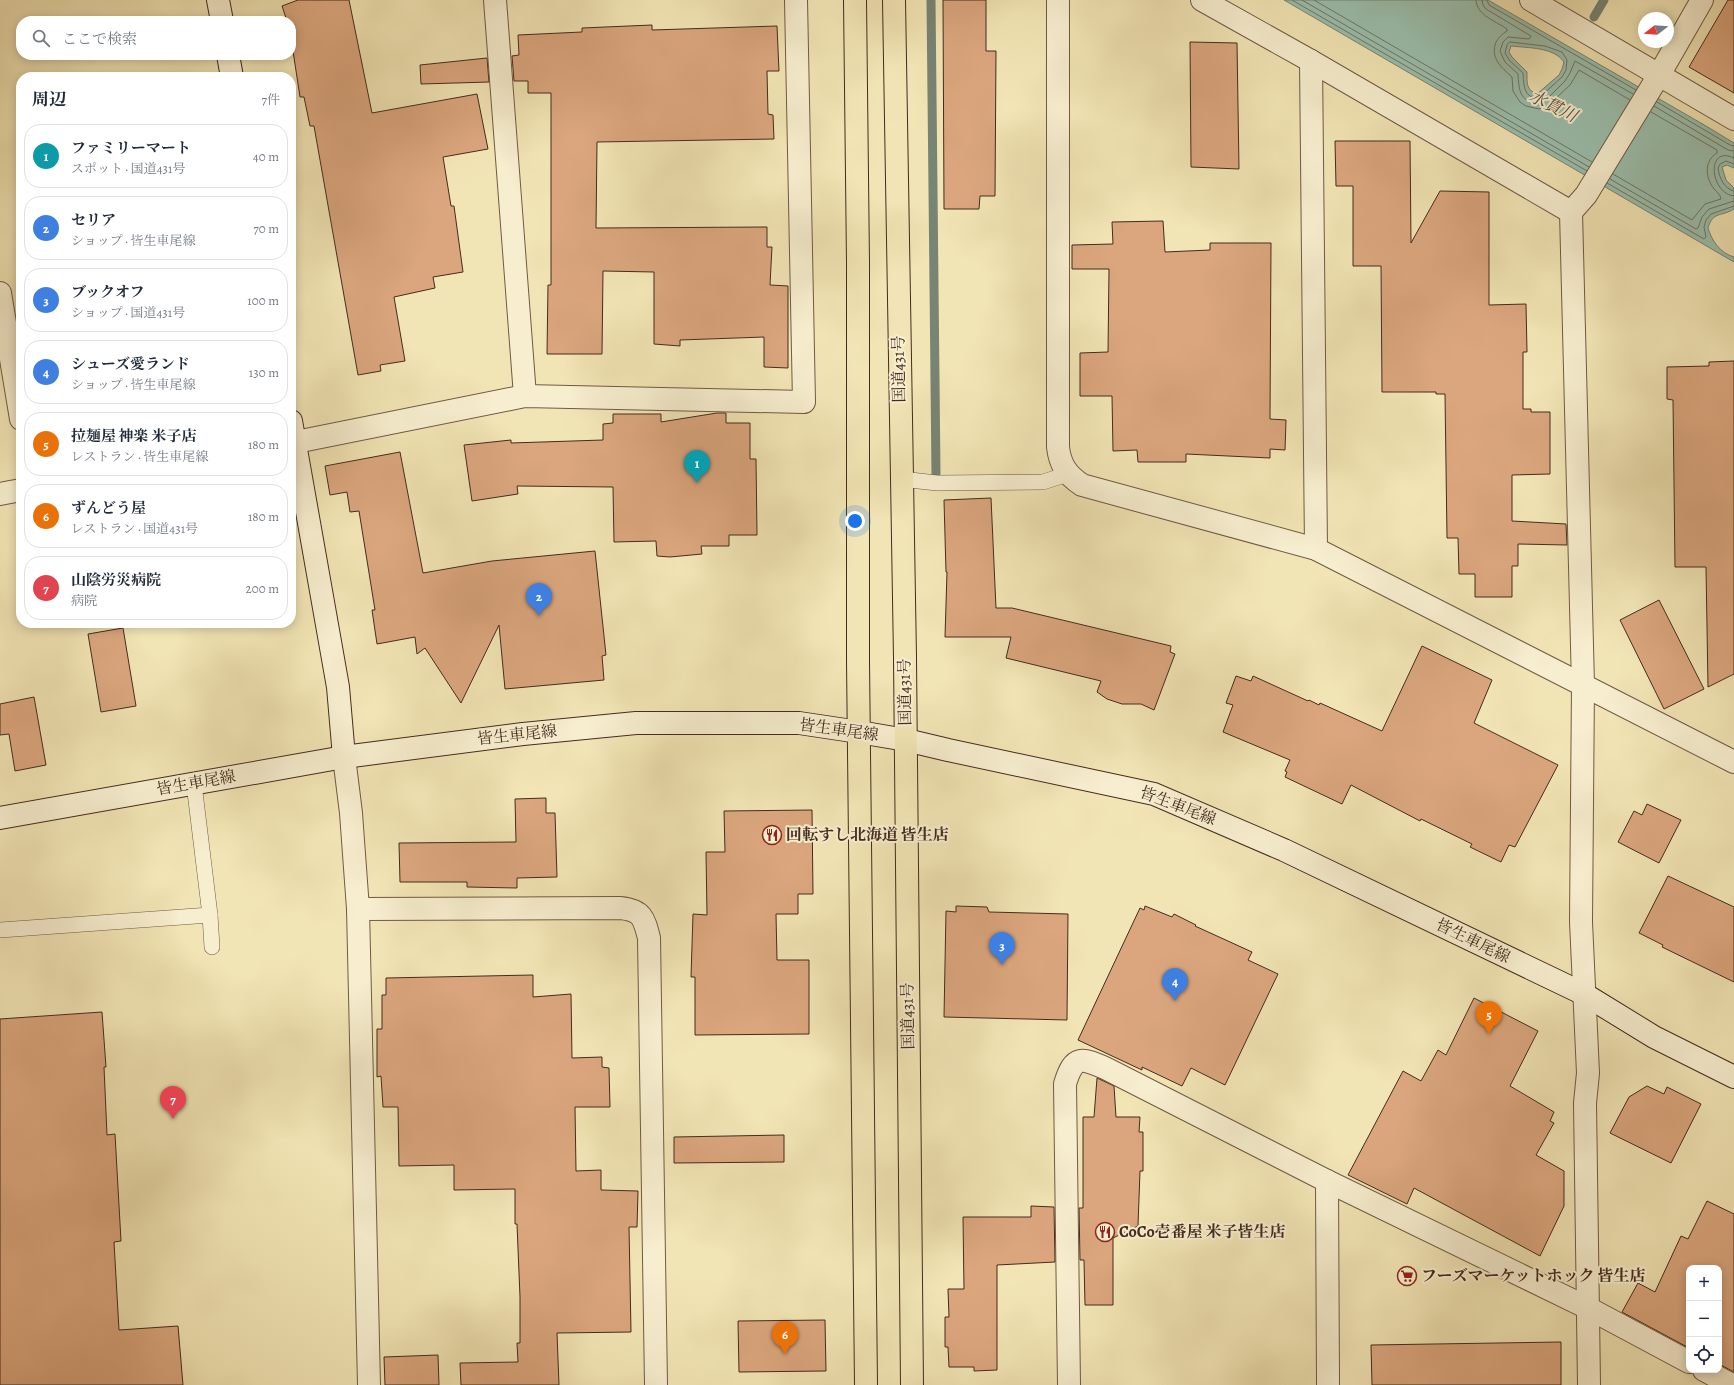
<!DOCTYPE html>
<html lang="ja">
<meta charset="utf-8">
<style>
:root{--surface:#fff;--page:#f2f2f3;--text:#1f2937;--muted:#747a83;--line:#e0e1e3;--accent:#ea580c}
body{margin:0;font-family:Alegreya,"Noto Serif JP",serif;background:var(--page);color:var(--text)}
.controls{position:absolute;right:12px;bottom:12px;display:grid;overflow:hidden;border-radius:8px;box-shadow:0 2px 10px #0003}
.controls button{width:36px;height:36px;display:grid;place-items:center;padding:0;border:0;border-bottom:1px solid var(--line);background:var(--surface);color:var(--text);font:20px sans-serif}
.compass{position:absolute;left:1638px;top:12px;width:36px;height:36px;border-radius:50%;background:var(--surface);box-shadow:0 2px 10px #0003;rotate:253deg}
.you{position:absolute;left:855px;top:521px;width:14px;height:14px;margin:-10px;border:3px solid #fff;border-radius:50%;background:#1a73e8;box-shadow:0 0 0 6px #1a73e833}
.badge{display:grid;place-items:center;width:26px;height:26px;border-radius:50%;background:var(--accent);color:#fff;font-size:13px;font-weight:700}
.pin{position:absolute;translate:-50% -33px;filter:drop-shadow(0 1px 2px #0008)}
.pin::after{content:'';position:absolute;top:21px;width:14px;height:12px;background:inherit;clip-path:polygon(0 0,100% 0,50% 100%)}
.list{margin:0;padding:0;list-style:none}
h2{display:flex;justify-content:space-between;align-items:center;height:52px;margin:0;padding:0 16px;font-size:17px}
h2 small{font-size:13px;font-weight:400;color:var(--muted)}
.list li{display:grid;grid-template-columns:26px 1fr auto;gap:12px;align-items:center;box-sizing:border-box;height:64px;margin:0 8px 8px;padding:0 8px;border:1px solid var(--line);border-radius:16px}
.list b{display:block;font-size:15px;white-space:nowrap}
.list p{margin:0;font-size:13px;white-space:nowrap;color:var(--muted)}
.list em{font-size:13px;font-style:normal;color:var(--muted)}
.icon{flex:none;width:22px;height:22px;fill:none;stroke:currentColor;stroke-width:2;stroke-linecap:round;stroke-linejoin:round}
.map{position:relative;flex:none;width:1734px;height:1385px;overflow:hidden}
.search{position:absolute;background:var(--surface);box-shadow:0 2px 10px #0003;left:16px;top:16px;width:280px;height:44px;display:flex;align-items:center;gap:10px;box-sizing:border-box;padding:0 14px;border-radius:16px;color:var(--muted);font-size:15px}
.panel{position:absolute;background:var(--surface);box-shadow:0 2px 10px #0003;left:16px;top:72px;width:280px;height:556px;border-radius:16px}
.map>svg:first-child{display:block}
</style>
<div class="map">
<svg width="1734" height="1385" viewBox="0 0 1734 1385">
<rect width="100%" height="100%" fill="#f2e5b5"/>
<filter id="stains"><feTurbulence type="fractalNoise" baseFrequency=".005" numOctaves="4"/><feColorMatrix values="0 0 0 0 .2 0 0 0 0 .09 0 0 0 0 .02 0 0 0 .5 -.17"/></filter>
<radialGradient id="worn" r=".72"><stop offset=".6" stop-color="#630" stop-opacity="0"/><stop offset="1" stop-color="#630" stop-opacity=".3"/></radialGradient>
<!-- water -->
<path fill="#9bbfad" stroke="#788474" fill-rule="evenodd" d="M1284 0H1488L1706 126 1734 143V168L1727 165 1722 167 1726 180 1734 188V209C1721 217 1713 211 1708 228 1712 241 1720 253 1734 257V262ZM1511 46C1528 48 1554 47 1564 62L1562 69 1559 75 1537 94C1526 90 1527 83 1527 72L1512 57 1509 52Z"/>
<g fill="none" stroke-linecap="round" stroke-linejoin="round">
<!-- shore -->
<g stroke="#707566" stroke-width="1">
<path d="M1292 0 1587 171"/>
<path d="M1302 0 1589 167"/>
<path d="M1314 0 1592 162"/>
<path d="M1476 0C1477 16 1496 21 1507 29V31C1502 34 1499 37 1496 42 1490 58 1501 67 1512 77L1513 91 1520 102 1526 106 1539 109 1545 107 1553 101 1570 85 1579 70 1630 100"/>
<path d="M1482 0 1483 5 1486 9 1531 36 1529 39 1508 37 1503 42 1500 51 1505 62 1518 74C1519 89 1519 102 1538 103L1548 98 1565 81 1570 73 1575 61 1633 94"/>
<path d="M1487 0 1489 5 1636 90"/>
<path d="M1510 42 1545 46 1562 52 1567 60 1566 70 1562 77 1540 97C1523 100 1524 84 1523 73L1509 60 1505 53 1507 45Z"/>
<path d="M1657 102 1730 145 1734 146"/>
<path d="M1654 106 1728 150 1734 151"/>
<path d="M1734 158C1705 144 1710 194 1734 196"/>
<path d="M1734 164 1726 161 1720 164 1718 168C1719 177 1724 189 1734 191"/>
<path d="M1613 174 1692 220 1705 204 1721 199C1720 194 1717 192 1714 189 1705 177 1704 161 1717 153V150L1651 112"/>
<path d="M1610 179 1696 229 1698 228 1702 217 1709 209 1734 201"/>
<path d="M1607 183 1704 239 1706 237 1704 227 1706 220 1711 214 1734 206"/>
</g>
<!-- stream -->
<g stroke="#788474" stroke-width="9">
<path d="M931 0 936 474"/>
<path d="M1594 17 1604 0"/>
</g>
</g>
<!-- building -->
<g fill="#dba67e" stroke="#442b1e">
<path d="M298 0H349L372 113 477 94 488 149 443 157 451 206H454L463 272 433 277 435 288 394 297 405 361 380 365 381 371 358 375 314 126H310L304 97H300L291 38V21H287L282 6Z"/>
<path d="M943 0H986V51H996L995 196H980L979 209H944Z"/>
<path d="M1728 0H1734V93L1689 67Z"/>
<path d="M652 25V30L777 26 779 71H767L768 114 773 115 774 139 597 142 596 228 767 227V247H772L770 285 788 286V368L764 367V337L680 340V346L654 344V272L603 271 602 354H547L548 285H551V93H528V81H514L512 56 519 55 518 35 582 32V28Z"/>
<path d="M1190 42 1237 43 1239 169 1191 167Z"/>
<path d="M487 58 489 82 421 84 420 65Z"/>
<path d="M1335 141H1410L1411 243 1440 191 1489 192V305L1526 304 1527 352H1523V409H1531V412H1550V474L1512 475V521L1566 524 1567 545 1518 544V566H1512V597H1475V574H1459L1458 538H1447L1445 394H1436V392H1382L1381 266H1353V186H1336Z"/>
<path d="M1163 221 1165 252 1210 250V243H1271L1270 419 1286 420 1285 450 1270 449V458L1186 454V462H1138L1137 450 1113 451 1112 396H1080V353L1108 352 1109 269H1072V245L1113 244 1112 222Z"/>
<path d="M1734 361V674L1708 687 1706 567H1675L1673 400 1667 399V367L1709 366V362Z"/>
<path d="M717 413H726V423H750V459H756L757 535H729V546H701L702 554 670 557 657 556 656 541 614 542 613 487 517 486 518 494 472 501 464 445 511 440V443L603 440V424L613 423V414H661V422Z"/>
<path d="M400 452 423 573 492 561 595 551 606 655 602 656 604 680 505 689 499 625 461 703 425 648 417 654 415 637 377 644 372 610H375L359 511 350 512 347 492 330 495 325 466Z"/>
<path d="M991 498 996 608H1012L1171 646 1170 652 1175 654 1154 710 1141 704H1122L1107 699 1097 692 1101 681 1006 658 1011 637H945L947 572H946L944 500Z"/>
<path d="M1659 600 1704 689 1664 709 1620 620Z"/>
<path d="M123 628 136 706 101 712 88 634Z"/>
<path d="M1422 646 1492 680 1474 723 1558 765 1515 847 1509 845 1501 862 1470 847 1472 844 1421 819 1420 821 1351 785 1342 804 1285 777 1287 772 1285 771 1290 760 1223 732 1233 705 1226 703 1236 676 1251 681 1253 676 1308 701 1309 700 1319 705 1320 703 1382 731Z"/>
<path d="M34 697 46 765 15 771 9 734 0 735V704Z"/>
<path d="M546 798V813H555L557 877 517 878V888L467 887V882H400L399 843 516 842 515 799Z"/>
<path d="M1647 804 1681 820 1659 863 1618 842 1634 811 1642 815Z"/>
<path d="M812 810 813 894H798V914H776L777 960H809V1034L695 1035V977H691L693 914 707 915 706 852H725L724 811Z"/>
<path d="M1668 876 1734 907V982L1662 947 1663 945 1639 933Z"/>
<path d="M956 906 987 907 989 912 1068 914 1067 1020 944 1017 946 911 956 912Z"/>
<path d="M1145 906 1172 917 1174 914 1196 925 1195 926 1252 952 1248 960 1278 974 1225 1085 1191 1068 1182 1086 1142 1067V1070L1078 1040 1140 908 1144 910Z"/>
<path d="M533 975V997L571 994 572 1058 602 1057V1067L609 1068 610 1107H575L576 1171 601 1170V1190L638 1191 637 1227H629L631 1332 557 1333 559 1385H461L460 1363 518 1362 517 1343H520V1297L517 1224H515V1189L454 1190V1165L399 1166 398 1107H383L381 1076 377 1077V1029H382V995H386V978Z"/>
<path d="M1474 998 1538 1031 1510 1086 1554 1112 1550 1121 1554 1123 1536 1155 1564 1171V1206L1540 1256 1414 1188 1407 1204 1348 1175 1403 1071 1421 1081 1438 1050 1446 1055Z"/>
<path d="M102 1012 106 1067H104L107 1135 115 1134 121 1241 114 1242 119 1330 178 1326 183 1385H0V1019Z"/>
<path d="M1097 1078 1114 1086 1116 1117H1140L1139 1132H1143V1171H1140L1138 1226 1113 1238V1305H1085L1084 1260H1080L1079 1208H1083V1117H1094Z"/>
<path d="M1647 1086 1664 1094 1667 1087 1701 1104 1671 1163 1610 1133 1629 1097Z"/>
<path d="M784 1135V1162L674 1163V1137Z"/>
<path d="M1707 1201 1734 1214V1372L1719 1364V1268H1689V1348L1622 1312 1638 1283 1655 1292 1681 1236 1688 1239Z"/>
<path d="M1031 1206 1054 1207 1055 1262 997 1265V1370L974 1371V1367H949L948 1347H945V1317H949L948 1289H964L963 1217H1031Z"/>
<path d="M825 1320 826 1371 739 1372 738 1321Z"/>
<path d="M1561 1342V1385H1372L1371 1345Z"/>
<path d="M438 1355 439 1385H385L384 1357Z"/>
</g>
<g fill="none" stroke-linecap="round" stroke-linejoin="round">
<defs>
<g id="lane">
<path d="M901 479 937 483 1043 482 1068 474"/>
<path d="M194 784 210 915 212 947"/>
<path d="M0 930 210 915"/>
</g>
<g id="street">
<path d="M495 0 525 396"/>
<path d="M1058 0V447C1060 465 1067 475 1082 485L1316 549 1734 762"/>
<path d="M1202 0 1311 61 1571 212"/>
<path d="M1531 0 1734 119"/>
<path d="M1311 61 1316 549"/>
<path d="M0 293 21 419"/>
<path d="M291 443 525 396 804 402 796 0"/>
<path d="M0 494 21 490"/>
<path d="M344 757 351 813 358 909 369 1385"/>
<path d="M358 909 620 908C642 910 644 918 649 938L656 1385"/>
<path d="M1327 1181 1328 1385"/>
<path d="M1704 1370 1732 1385"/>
<path d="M1069 1385 1065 1084C1074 1054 1082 1058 1107 1069L1327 1181 1588 1308 1689 1362"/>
<path d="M1589 1385 1585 1103 1588 1073 1581 922 1583 685 1571 212 1586 195 1659 75 1702 0"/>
</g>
<g id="secondary">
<path d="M218 0 222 21"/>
<path d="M228 55 232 77"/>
<path d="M291 421 338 687 344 757"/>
<path d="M0 818 344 757 523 734 636 723H799L859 732 906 740 948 750 1154 794 1284 850 1584 994 1654 1037 1734 1077"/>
</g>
<g id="highway">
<path d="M855 0 858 263V661L866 1385"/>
<path d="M894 0 905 658 912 1385"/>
</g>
</defs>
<!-- lane casing -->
<use href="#lane" stroke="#705a44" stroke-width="16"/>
<!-- street casing -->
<use href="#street" stroke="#705a44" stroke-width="24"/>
<!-- secondary casing -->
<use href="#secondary" stroke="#442b1e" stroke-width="24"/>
<!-- highway casing -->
<use href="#highway" stroke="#442b1e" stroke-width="24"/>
<!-- lane -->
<use href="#lane" stroke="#f7eecf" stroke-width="15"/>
<!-- street -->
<use href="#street" stroke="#f7eecf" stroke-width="22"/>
<!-- secondary -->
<use href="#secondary" stroke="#f7eecf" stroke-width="22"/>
<!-- highway -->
<use href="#highway" stroke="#f2e5b5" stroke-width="22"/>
</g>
<!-- icons -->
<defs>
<symbol id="restaurant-ring" viewBox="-11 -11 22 22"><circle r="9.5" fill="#f7eecf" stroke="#8f2418" stroke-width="1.5"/><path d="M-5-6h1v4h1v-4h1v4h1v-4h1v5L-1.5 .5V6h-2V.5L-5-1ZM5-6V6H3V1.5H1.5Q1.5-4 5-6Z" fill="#8f2418"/></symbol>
<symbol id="supermarket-ring" viewBox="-11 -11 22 22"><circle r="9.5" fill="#f7eecf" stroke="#8f2418" stroke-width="1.5"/><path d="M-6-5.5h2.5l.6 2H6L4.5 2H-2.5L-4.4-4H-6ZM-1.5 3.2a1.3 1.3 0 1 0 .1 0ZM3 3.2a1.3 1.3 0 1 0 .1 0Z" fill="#8f2418"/></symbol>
</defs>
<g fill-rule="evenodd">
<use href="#restaurant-ring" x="761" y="824" width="22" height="22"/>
<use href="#restaurant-ring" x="1094" y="1221" width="22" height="22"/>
<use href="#supermarket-ring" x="1396" y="1265" width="22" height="22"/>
</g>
<g text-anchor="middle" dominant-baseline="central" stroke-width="4" stroke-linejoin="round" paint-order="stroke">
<!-- street labels -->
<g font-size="16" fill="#442b1e" stroke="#f7eecf">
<text transform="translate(899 369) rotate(-91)">国道431号</text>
<text transform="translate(905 692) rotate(-91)">国道431号</text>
<text transform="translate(839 730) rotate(8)">皆生車尾線</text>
<text transform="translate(517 735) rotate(-6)">皆生車尾線</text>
<text transform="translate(196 783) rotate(-10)">皆生車尾線</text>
<text transform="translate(1178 806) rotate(21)">皆生車尾線</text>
<text transform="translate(1473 941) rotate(26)">皆生車尾線</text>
<text transform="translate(908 1016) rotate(-91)">国道431号</text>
</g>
<!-- poi labels -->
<g font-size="16" font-weight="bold" fill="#442b1e" stroke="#f7eecf" text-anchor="start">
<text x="786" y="835">回転すし北海道 皆生店</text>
<text x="1119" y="1232">CoCo壱番屋 米子皆生店</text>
<text x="1421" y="1276">フーズマーケットホック 皆生店</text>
</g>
<!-- water labels -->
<g font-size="17" font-style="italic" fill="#5a5042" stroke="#f7eecf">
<text transform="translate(1553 106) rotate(26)">水貫川</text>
</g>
</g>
<rect width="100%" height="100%" filter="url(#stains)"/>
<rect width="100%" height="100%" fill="url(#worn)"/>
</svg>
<div class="controls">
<button>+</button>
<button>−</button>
<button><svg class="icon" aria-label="locate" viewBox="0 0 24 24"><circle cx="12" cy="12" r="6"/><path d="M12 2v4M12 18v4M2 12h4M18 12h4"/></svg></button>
</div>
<svg class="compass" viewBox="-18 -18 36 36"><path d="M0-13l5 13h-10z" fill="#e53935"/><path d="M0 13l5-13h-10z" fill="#747a83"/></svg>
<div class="you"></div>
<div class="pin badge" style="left:697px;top:483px;background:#0f9aa8">1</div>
<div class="pin badge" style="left:539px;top:616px;background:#3f7fe0">2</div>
<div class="pin badge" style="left:1002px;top:965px;background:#3f7fe0">3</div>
<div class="pin badge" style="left:1175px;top:1001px;background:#3f7fe0">4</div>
<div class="pin badge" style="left:1489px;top:1034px;background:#e8710a">5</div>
<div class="pin badge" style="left:785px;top:1354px;background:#e8710a">6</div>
<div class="pin badge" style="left:173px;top:1119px;background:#e0444e">7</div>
<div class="search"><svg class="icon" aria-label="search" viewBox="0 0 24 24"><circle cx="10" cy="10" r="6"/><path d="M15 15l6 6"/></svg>ここで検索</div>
<section class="panel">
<h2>周辺<small>7件</small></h2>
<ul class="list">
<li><span class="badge" style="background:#0f9aa8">1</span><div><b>ファミリーマート</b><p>スポット · 国道431号</p></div><em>40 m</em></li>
<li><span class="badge" style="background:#3f7fe0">2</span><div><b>セリア</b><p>ショップ · 皆生車尾線</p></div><em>70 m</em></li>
<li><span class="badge" style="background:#3f7fe0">3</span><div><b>ブックオフ</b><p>ショップ · 国道431号</p></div><em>100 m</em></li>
<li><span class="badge" style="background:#3f7fe0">4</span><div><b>シューズ愛ランド</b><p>ショップ · 皆生車尾線</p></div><em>130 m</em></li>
<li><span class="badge" style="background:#e8710a">5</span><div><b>拉麺屋 神楽 米子店</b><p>レストラン · 皆生車尾線</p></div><em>180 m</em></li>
<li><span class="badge" style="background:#e8710a">6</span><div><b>ずんどう屋</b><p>レストラン · 国道431号</p></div><em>180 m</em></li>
<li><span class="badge" style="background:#e0444e">7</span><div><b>山陰労災病院</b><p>病院</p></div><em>200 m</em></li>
</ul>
</section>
</div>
